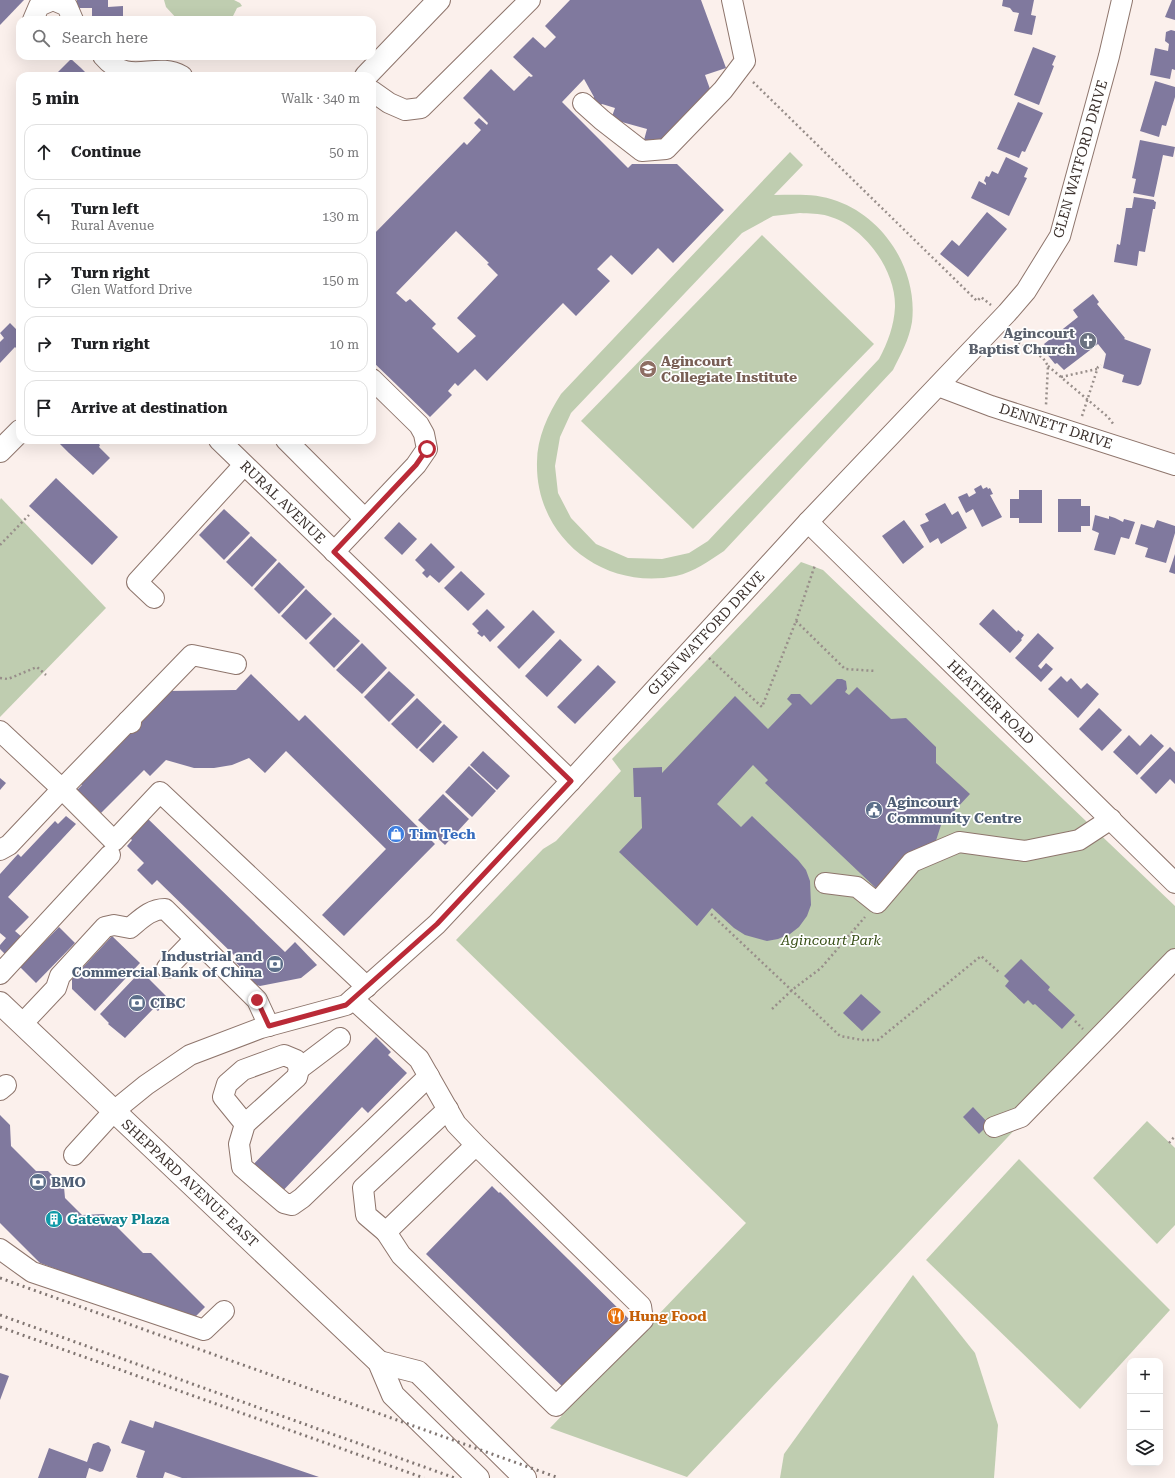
<!DOCTYPE html>
<meta charset="utf-8">
<style>
:root{--surface:#fff;--page:#f6f6f6;--text:#202124;--muted:#757577;--line:#e0e0e0}
body{margin:0;font-family:"Roboto Serif",serif;background:var(--page);color:var(--text)}
.controls{position:absolute;right:12px;bottom:12px;display:grid;overflow:hidden;border-radius:8px;box-shadow:0 4px 16px #0002}
.controls button{width:36px;height:36px;display:grid;place-items:center;padding:0;border:0;border-bottom:1px solid var(--line);background:var(--surface);color:var(--text);font:20px sans-serif}
.stop{position:absolute;width:12px;height:12px;margin:-9px;border:3px solid #ba2a37;border-radius:50%;background:#fff}
.stop.end{background:#ba2a37;border-color:#fff;box-shadow:0 1px 4px #0008}
.list{margin:0;padding:0;list-style:none}
h2{display:flex;justify-content:space-between;align-items:center;height:52px;margin:0;padding:0 16px;font-size:17px}
h2 small{font-size:13px;font-weight:400;color:var(--muted)}
.list li{display:grid;grid-template-columns:26px 1fr auto;gap:12px;align-items:center;box-sizing:border-box;height:56px;margin:0 8px 8px;padding:0 8px;border:1px solid var(--line);border-radius:12px}
.list b{display:block;font-size:15px;white-space:nowrap}
.list p{margin:0;font-size:13px;white-space:nowrap;color:var(--muted)}
.list em{font-size:13px;font-style:normal;color:var(--muted)}
.icon{flex:none;width:22px;height:22px;fill:none;stroke:currentColor;stroke-width:2;stroke-linecap:round;stroke-linejoin:round}
.map{position:relative;flex:none;width:1175px;height:1478px;overflow:hidden}
.search{position:absolute;background:var(--surface);box-shadow:0 4px 16px #0002;left:16px;top:16px;width:360px;height:44px;display:flex;align-items:center;gap:10px;box-sizing:border-box;padding:0 14px;border-radius:12px;color:var(--muted);font-size:15px}
.panel{position:absolute;background:var(--surface);box-shadow:0 4px 16px #0002;left:16px;top:72px;width:360px;height:372px;border-radius:12px}
.map>svg:first-child{display:block}
</style>
<div class="map">
<svg width="1175" height="1478" viewBox="0 0 1175 1478">
<rect width="100%" height="100%" fill="#fbf0ec"/>
<!-- green -->
<g fill="#bfcdb0" fill-rule="evenodd">
<path d="M164 0H234L240 3 242 6 237 8 231 20H178L166 7Z"/>
<path d="M790 152 803 165 774 195C796 195 816 193 837 201 885 218 918 271 912 322 909 340 901 354 893 370L724 551C709 561 694 572 676 576 603 591 535 537 537 462 537 438 548 414 561 394ZM800 213C809 214 819 213 828 216 864 226 896 270 895 307 894 326 888 342 879 359L708 541 689 553 662 559 628 558 596 544 571 518 558 493 555 466 560 437 571 413 742 233 773 216Z"/>
<path d="M762 235 874 344 693 529 581 421Z"/>
<path d="M1 498 106 608 0 717V500Z"/>
<path d="M801 562 823 570 1175 906V960L687 1477 550 1428 746 1223 456 940 543 849 556 841 621 771 612 759Z"/>
<path d="M1147 1121 1175 1148V1225L1157 1244 1093 1178Z"/>
<path d="M1019 1159 1170 1310 1080 1409 926 1260Z"/>
<path d="M913 1275 975 1353 998 1425 994 1478H780L784 1454Z"/>
</g>
<!-- building -->
<g fill="#80799e" fill-rule="evenodd">
<path d="M0 0H24L0 25Z"/>
<path d="M77 0H108V7L123 6V20H92V8H77Z"/>
<path d="M570 0H701L726 68 705 75 710 89 657 144 644 140 647 129 611 119 615 108 602 104 600 106 593 99 594 97 584 79 562 102 628 168 632 164H677L724 210 673 263 658 248 632 275 611 255 597 269 610 281 576 316 563 303 487 381 475 369 458 386 455 383 448 391 452 395 430 417 372 361V236L464 142 467 145 481 130 474 123 479 118 487 125 488 123 463 98 491 69 514 91 529 76 531 77 533 76 513 57 533 37 545 48 556 37 545 26ZM456 231 489 263 487 264 498 275 457 318 476 336 458 353 432 328 436 324 410 299 406 302 396 293Z"/>
<path d="M1003 0H1034L1031 15 1036 16 1032 35 1014 31 1019 13 1013 12 1010 8 1002 6Z"/>
<path d="M1172 0H1175V20L1165 17Z"/>
<path d="M1171 30 1175 31V70L1172 69 1170 79 1150 75 1155 48 1168 51 1169 44 1165 41 1166 32Z"/>
<path d="M1033 47 1056 56 1052 65 1054 66 1039 105 1014 95Z"/>
<path d="M71 59 81 68 89 76H54Z"/>
<path d="M1155 81 1175 87V97L1166 126 1162 125 1159 137 1140 131Z"/>
<path d="M1018 102 1043 113 1025 152 1022 151 1019 158 997 149Z"/>
<path d="M1140 140 1175 147 1173 157 1163 155 1154 197 1133 193 1136 179 1132 178Z"/>
<path d="M1006 157 1028 168 1024 177 1027 178 1009 216 971 198 979 181 986 185V183L984 181 986 176 989 177 992 171 998 174Z"/>
<path d="M1134 197 1154 200V201L1156 202 1155 209H1153L1145 252 1139 251 1137 266 1114 262 1117 244 1120 245 1126 208H1132Z"/>
<path d="M987 212 1007 229 968 277 940 254 952 240 959 246Z"/>
<path d="M1093 294 1099 302 1097 304 1125 338 1124 339 1151 349 1141 384 1138 386 1122 382 1124 375 1103 368 1106 354 1098 344 1064 370 1057 363 1055 364 1046 353 1049 351 1044 344 1078 317 1073 310Z"/>
<path d="M10 323 20 333V352L15 347 0 363V342L4 338 0 333Z"/>
<path d="M60 440H95L100 445 99 447 110 458 93 475 69 453 58 442Z"/>
<path d="M56 478 118 537 92 565 29 506Z"/>
<path d="M981 485 983 489 987 487 988 489 990 488 993 494 990 495 1002 517 982 527 973 509 966 513 958 497 967 493 969 497 976 493 974 489Z"/>
<path d="M1019 490H1042V523H1019V518H1010V499H1019Z"/>
<path d="M1058 499H1081V506H1090V526H1081V532H1058Z"/>
<path d="M945 503 952 515 958 511 967 528 941 544 938 538 930 543 920 525 929 521 925 514Z"/>
<path d="M224 509 250 533 224 560 199 535Z"/>
<path d="M1095 515 1109 519V516L1115 518 1123 522 1124 519 1135 522 1129 539 1121 537 1115 555 1094 550 1099 533 1092 530Z"/>
<path d="M904 520 924 547 903 564 882 536Z"/>
<path d="M1157 520 1175 526V533L1166 563 1145 557 1148 548 1135 544 1141 524 1154 528Z"/>
<path d="M399 522 417 539 402 555 384 538Z"/>
<path d="M251 536 277 560 252 587 226 562Z"/>
<path d="M431 543 455 567 439 583 430 575 427 578 422 573 425 570 415 560Z"/>
<path d="M1175 554V574L1169 572Z"/>
<path d="M279 562 305 587 279 614 254 589Z"/>
<path d="M461 571 485 594 468 611 444 588Z"/>
<path d="M306 589 332 614 306 640 281 616Z"/>
<path d="M487 609 505 627 490 642 484 635 482 637 477 633 479 631 472 624Z"/>
<path d="M993 609 1017 632 1018 630 1024 635 1021 639 1022 640 1010 653 979 624Z"/>
<path d="M533 610 555 632 519 669 497 647Z"/>
<path d="M334 617 360 641 334 668 309 643Z"/>
<path d="M1038 633 1054 648 1038 666 1041 669 1046 663 1053 669 1041 682 1015 658Z"/>
<path d="M560 639 582 660 547 697 525 676Z"/>
<path d="M362 643 387 668 362 694 336 670Z"/>
<path d="M598 665 616 682 575 724 557 707Z"/>
<path d="M389 671 415 695 389 722 364 697Z"/>
<path d="M251 674 299 721 305 715 435 844 344 936 322 915 386 849 286 751 265 773 249 758 232 765 214 768H194L166 760 150 776 144 770 101 813 77 790 82 785 79 783 168 691 236 690Z"/>
<path d="M1061 676 1067 682 1071 678 1081 689 1087 683 1099 694 1078 718 1048 689Z"/>
<path d="M837 679H842L846 681 847 689 845 692 849 695 857 687 891 719 906 718 936 747V763L970 794 941 825 933 850 879 891 765 783 768 780 753 765 717 804 741 827 752 816 798 860 806 870 810 881 811 905 807 916 799 927 790 934 778 939 767 941 745 935 734 928 712 908 697 926 619 852 642 828 641 797H634L633 768 662 767V773L735 696 768 729 792 704 787 699 791 694H800L811 705Z"/>
<path d="M417 698 442 722 417 749 391 724Z"/>
<path d="M1099 708 1122 730 1102 751 1079 729Z"/>
<path d="M444 724 458 737 433 763 419 750Z"/>
<path d="M1151 734 1164 746 1137 775 1113 752 1129 735 1140 746Z"/>
<path d="M1170 747 1175 752V784L1170 779 1156 794 1140 778Z"/>
<path d="M483 751 510 776 497 790 470 765Z"/>
<path d="M469 766 496 791 472 817 445 792Z"/>
<path d="M0 778 6 783 0 790Z"/>
<path d="M443 794 469 819 445 845 418 820Z"/>
<path d="M66 816 76 824 8 897 29 917 15 931 23 938 6 955 0 949V945L6 938 0 933V874L18 854 21 857 55 821 58 824Z"/>
<path d="M145 816 285 952 295 942 317 965 301 978 260 986 253 984 242 974 245 971 235 962 238 959 157 880 152 885 137 870 144 863 127 846 132 840 127 835Z"/>
<path d="M59 927 75 943 36 983 20 967Z"/>
<path d="M112 936 140 963 95 1011 72 989V979Z"/>
<path d="M1021 959 1050 987 1048 990 1075 1015 1062 1029 1035 1004 1033 1005 1028 1000 1024 1004 1005 986 1009 981 1004 976Z"/>
<path d="M141 971 169 999 158 1011 154 1008 125 1038 108 1024 109 1023 100 1014Z"/>
<path d="M861 994 881 1012 862 1031 843 1013Z"/>
<path d="M376 1037 391 1052 388 1055 407 1073 368 1113 362 1107 278 1196 249 1169Z"/>
<path d="M973 1107 989 1124 979 1134 963 1117Z"/>
<path d="M0 1115 10 1125 11 1146 36 1171H48L64 1187 65 1198 82 1215 104 1214 143 1253H151L205 1307 192 1320 40 1263 0 1223Z"/>
<path d="M492 1186 499 1193 500 1192 633 1323 567 1391 426 1254Z"/>
<path d="M0 1373 9 1376 0 1400Z"/>
<path d="M130 1420 153 1428 155 1421 319 1477 182 1478 165 1472 163 1478H138L136 1477 145 1451 121 1443Z"/>
<path d="M98 1442 109 1446 111 1450 103 1471 100 1472 89 1468 86 1478H38L49 1448 87 1462 93 1444Z"/>
</g>
<g fill="none" stroke-linecap="round" stroke-linejoin="round">
<defs>
<g id="minor">
<path d="M33 20 39 6 53 0 67 6 73 20"/>
<path d="M103 56C130 88 154 60 182 76"/>
<path d="M372 91 389 103 405 110 421 108 530 0"/>
<path d="M583 103 602 120 642 151 666 149 723 90 745 61 732 0"/>
<path d="M938 386 991 406 1175 465"/>
<path d="M219 440 571 781"/>
<path d="M286 440 365 519"/>
<path d="M808 522 1175 883"/>
<path d="M334 552 416 465 427 449 424 434 419 425 372 379"/>
<path d="M154 598 137 582 244 465"/>
<path d="M128 721 192 655 236 664"/>
<path d="M0 731 62 789 128 721 131 723"/>
<path d="M0 850 9 845 62 789 114 841 160 792 367 987"/>
<path d="M825 883 857 887 877 903 912 862 959 842 1025 851 1079 840 1111 819"/>
<path d="M167 968 195 939"/>
<path d="M0 974 110 855"/>
<path d="M353 999 419 1059 456 1124 476 1145 386 1232 401 1255 556 1406 643 1320 641 1306 476 1145"/>
<path d="M22 1024 56 988 60 976 105 927 114 925 130 928C141 919 150 909 165 909L257 1000 269 1026"/>
<path d="M299 1069 340 1038"/>
<path d="M0 1090 6 1085"/>
<path d="M245 1124 223 1097 227 1084 243 1070 284 1055 296 1060 299 1069 297 1077 245 1124 239 1144 242 1167 284 1203 292 1205 302 1198 429 1076"/>
<path d="M994 1127 1021 1117 1175 959"/>
<path d="M74 1155 114 1111 146 1085 190 1055 261 1028 346 1005 437 924 571 781 808 522 1007 313 1026 291 1060 236 1109 56 1122 0"/>
<path d="M386 1232 366 1215 363 1188 448 1109"/>
<path d="M0 1249 32 1272 204 1330 224 1311"/>
</g>
<g id="major">
<path d="M366 76 439 0"/>
<path d="M0 451 20 431"/>
<path d="M0 1003 379 1362 393 1395 478 1478"/>
<path d="M379 1362 418 1372 525 1478"/>
</g>
</defs>
<!-- minor casing -->
<use href="#minor" stroke="#8e756c" stroke-width="22"/>
<!-- major casing -->
<use href="#major" stroke="#8e756c" stroke-width="24"/>
<!-- path -->
<g stroke="#988e8a" stroke-width="2.5" stroke-dasharray="2 3" stroke-linecap="butt">
<path d="M753 82 977 301 981 297 991 305"/>
<path d="M1010 337 1043 358 1048 366 1046 405"/>
<path d="M1048 366 1108 417 1114 425"/>
<path d="M1061 377 1097 369"/>
<path d="M1082 416 1098 367 1101 365"/>
<path d="M0 545 29 515"/>
<path d="M796 621 845 669 876 671"/>
<path d="M709 658 762 707 796 621 815 565"/>
<path d="M0 678 8 679 37 667 46 675"/>
<path d="M711 914 840 1036 862 1040H878L981 956 1000 973"/>
<path d="M772 1009 792 990 821 968 865 917"/>
<path d="M1075 1021 1083 1029"/>
<path d="M1169 1143 1175 1136"/>
</g>
<!-- minor -->
<use href="#minor" stroke="#fff" stroke-width="20"/>
<!-- major -->
<use href="#major" stroke="#fff" stroke-width="22"/>
<!-- rail -->
<g stroke="#817672" stroke-width="3" stroke-dasharray="2 4" stroke-linecap="butt">
<path d="M0 1278 559 1478"/>
<path d="M0 1315 455 1478"/>
<path d="M0 1327 424 1478"/>
</g>
</g>
<g fill="none" stroke-linecap="round" stroke-linejoin="round">
<!-- route -->
<path stroke="#ba2a37" stroke-width="5" d="M257 1000 269 1026 346 1005 437 924 571 781 334 552 416 465 427 449"/>
</g>
<!-- icons -->
<defs>
<symbol id="church-disc" viewBox="-11 -11 22 22"><circle r="9.5" fill="#6b7280" stroke="#fff"/><path d="M-1.2-6h2.4v3.5h3.3v2.4h-3.3V6h-2.4V-.1h-3.3v-2.4h3.3Z" fill="#fff"/></symbol>
<symbol id="school-disc" viewBox="-11 -11 22 22"><circle r="9.5" fill="#8d6e63" stroke="#fff"/><path d="M0-5L7-2L0 1L-7-2ZM-4 1L0 2.5L4 1V4Q0 6-4 4Z" fill="#fff"/></symbol>
<symbol id="civic-disc" viewBox="-11 -11 22 22"><circle r="9.5" fill="#5c6f8a" stroke="#fff"/><path d="M-.6-6.5H3V-4.5H.6V-3L4-1V1h2V6H-6V1h2V-1L-.6-3ZM-1.2 2.5V6h2.4V2.5Z" fill="#fff"/></symbol>
<symbol id="shop-disc" viewBox="-11 -11 22 22"><circle r="9.5" fill="#3f7fe0" stroke="#fff"/><path d="M-5-2.5h2.3a2.7 3.5 0 0 1 5.4 0H5L5.5 6h-11ZM-1.5-2.5h3a1.5 2.3 0 0 0-3 0Z" fill="#fff"/></symbol>
<symbol id="bank-disc" viewBox="-11 -11 22 22"><circle r="9.5" fill="#5c6f8a" stroke="#fff"/><path d="M-6-4H6V4H-6ZM0-2.3a2.3 2.3 0 1 0 0 4.6a2.3 2.3 0 1 0 0-4.6Z" fill="#fff"/></symbol>
<symbol id="building-disc" viewBox="-11 -11 22 22"><circle r="9.5" fill="#0f9aa8" stroke="#fff"/><path d="M-4-6H4V6H1V3H-1V6H-4ZM-2.5-4.3h1.7v1.8h-1.7ZM.8-4.3h1.7v1.8H.8ZM-2.5-1h1.7V.8h-1.7ZM.8-1h1.7V.8H.8Z" fill="#fff"/></symbol>
<symbol id="restaurant-disc" viewBox="-11 -11 22 22"><circle r="9.5" fill="#e8710a" stroke="#fff"/><path d="M-5-6h1v4h1v-4h1v4h1v-4h1v5L-1.5 .5V6h-2V.5L-5-1ZM5-6V6H3V1.5H1.5Q1.5-4 5-6Z" fill="#fff"/></symbol>
</defs>
<g fill-rule="evenodd">
<use href="#church-disc" x="1078" y="331" width="20" height="20"/>
<use href="#school-disc" x="638" y="359" width="20" height="20"/>
<use href="#civic-disc" x="864" y="800" width="20" height="20"/>
<use href="#shop-disc" x="386" y="824" width="20" height="20"/>
<use href="#bank-disc" x="265" y="954" width="20" height="20"/>
<use href="#bank-disc" x="127" y="993" width="20" height="20"/>
<use href="#bank-disc" x="28" y="1172" width="20" height="20"/>
<use href="#building-disc" x="44" y="1209" width="20" height="20"/>
<use href="#restaurant-disc" x="606" y="1306" width="20" height="20"/>
</g>
<g text-anchor="middle" dominant-baseline="central" stroke-width="3.5" stroke-linejoin="round" paint-order="stroke">
<!-- street labels -->
<g font-size="14" fill="#3b312d" stroke="#fff">
<text transform="translate(1080 159) rotate(-74)">GLEN WATFORD DRIVE</text>
<text transform="translate(1056 426) rotate(18)">DENNETT DRIVE</text>
<text transform="translate(283 502) rotate(44)">RURAL AVENUE</text>
<text transform="translate(706 633) rotate(-47)">GLEN WATFORD DRIVE</text>
<text transform="translate(991 702) rotate(44)">HEATHER ROAD</text>
<text transform="translate(190 1183) rotate(43)">SHEPPARD AVENUE EAST</text>
</g>
<!-- worship labels -->
<g font-size="14" font-weight="bold" fill="#5b616d" stroke="#fff" text-anchor="end">
<text x="1075" y="333">Agincourt<tspan x="1075" dy="16">Baptist Church</tspan></text>
</g>
<!-- education labels -->
<g font-size="14" font-weight="bold" fill="#785e54" stroke="#fff" text-anchor="start">
<text x="661" y="361">Agincourt<tspan x="661" dy="16">Collegiate Institute</tspan></text>
</g>
<!-- service labels -->
<g font-size="14" font-weight="bold" fill="#4e5e75" stroke="#fff" text-anchor="start">
<text x="887" y="802">Agincourt<tspan x="887" dy="16">Community Centre</tspan></text>
<text x="262" y="956" text-anchor="end">Industrial and<tspan x="262" dy="16">Commercial Bank of China</tspan></text>
<text x="150" y="1003">CIBC</text>
<text x="51" y="1182">BMO</text>
</g>
<!-- shop labels -->
<g font-size="14" font-weight="bold" fill="#366cbe" stroke="#fff" text-anchor="start">
<text x="409" y="834">Tim Tech</text>
</g>
<!-- park labels -->
<g font-size="14" font-style="italic" fill="#384f17" stroke="#fff">
<text x="831" y="940">Agincourt Park</text>
</g>
<!-- culture labels -->
<g font-size="14" font-weight="bold" fill="#0d838f" stroke="#fff" text-anchor="start">
<text x="67" y="1219">Gateway Plaza</text>
</g>
<!-- food labels -->
<g font-size="14" font-weight="bold" fill="#c56008" stroke="#fff" text-anchor="start">
<text x="629" y="1316">Hung Food</text>
</g>
</g>
</svg>
<div class="controls">
<button>+</button>
<button>−</button>
<button><svg class="icon" aria-label="layers" viewBox="0 0 24 24"><path d="M12 4l9 5-9 5-9-5zM3 14l9 5 9-5"/></svg></button>
</div>
<div class="stop" style="left:427px;top:449px"></div>
<div class="stop end" style="left:257px;top:1000px"></div>
<div class="search"><svg class="icon" aria-label="search" viewBox="0 0 24 24"><circle cx="10" cy="10" r="6"/><path d="M15 15l6 6"/></svg>Search here</div>
<section class="panel">
<h2>5 min<small>Walk · 340 m</small></h2>
<ul class="list">
<li><svg class="icon" aria-label="ahead" viewBox="0 0 24 24"><path d="M12 20V5M6 11l6-6 6 6"/></svg><div><b>Continue</b></div><em>50 m</em></li>
<li><svg class="icon" aria-label="left" viewBox="0 0 24 24"><path d="M17 20v-9H6M10 6l-5 5 5 5"/></svg><div><b>Turn left</b><p>Rural Avenue</p></div><em>130 m</em></li>
<li><svg class="icon" aria-label="right" viewBox="0 0 24 24"><path d="M7 20v-9h11M14 6l5 5-5 5"/></svg><div><b>Turn right</b><p>Glen Watford Drive</p></div><em>150 m</em></li>
<li><svg class="icon" aria-label="right" viewBox="0 0 24 24"><path d="M7 20v-9h11M14 6l5 5-5 5"/></svg><div><b>Turn right</b></div><em>10 m</em></li>
<li><svg class="icon" aria-label="arrive" viewBox="0 0 24 24"><path d="M6 21V4h12l-3 4 3 4H6"/></svg><div><b>Arrive at destination</b></div></li>
</ul>
</section>
</div>
